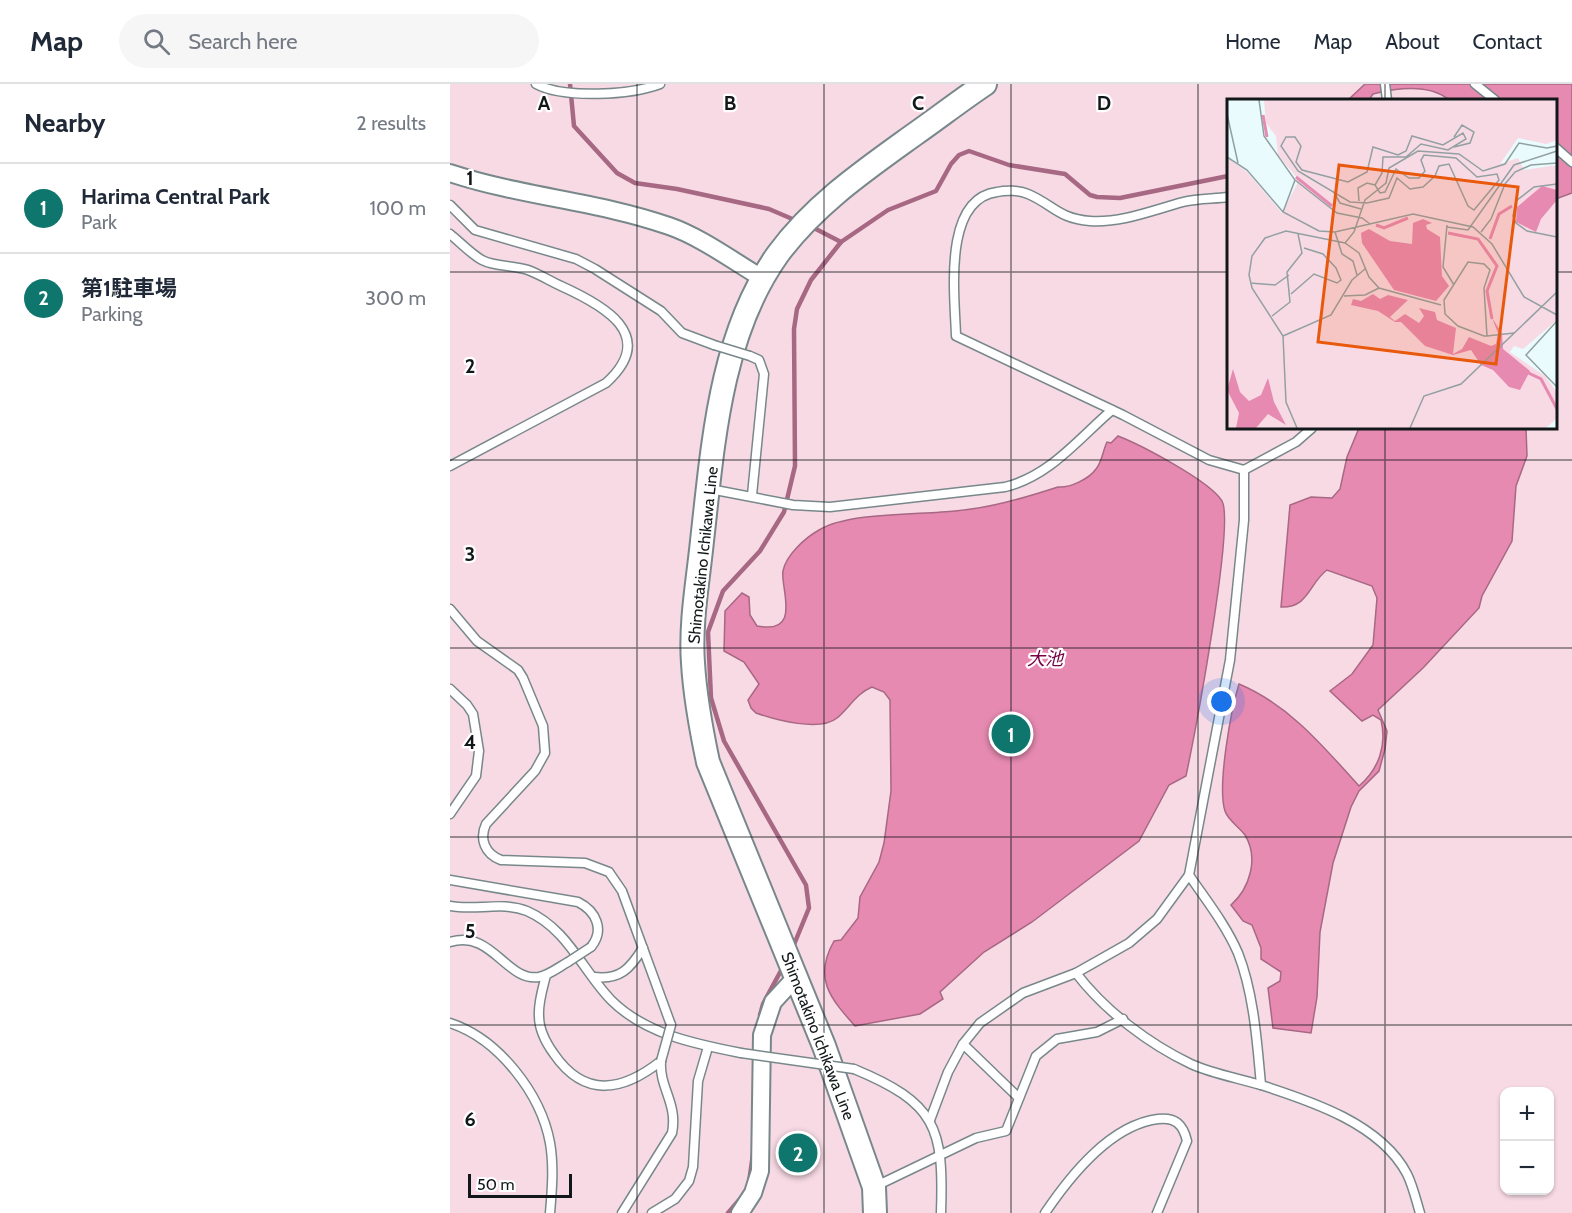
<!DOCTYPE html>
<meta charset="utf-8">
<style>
:root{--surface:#fff;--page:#f6f6f7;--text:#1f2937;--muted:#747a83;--line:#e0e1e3;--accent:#0f766e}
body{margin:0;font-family:Cabin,"Noto Sans JP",sans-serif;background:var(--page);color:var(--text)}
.controls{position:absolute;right:18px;bottom:18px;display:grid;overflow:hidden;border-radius:12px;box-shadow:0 2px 4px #0004}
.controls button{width:54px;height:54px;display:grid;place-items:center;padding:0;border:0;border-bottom:2px solid var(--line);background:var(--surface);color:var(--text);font:30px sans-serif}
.scale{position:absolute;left:18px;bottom:15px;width:104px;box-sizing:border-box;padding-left:6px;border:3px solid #121819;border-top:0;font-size:16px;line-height:21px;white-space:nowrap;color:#121819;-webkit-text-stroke:4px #fff;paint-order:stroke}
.you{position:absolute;left:772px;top:618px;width:21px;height:21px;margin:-15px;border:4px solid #fff;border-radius:50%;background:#1a73e8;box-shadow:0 0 0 9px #1a73e833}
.badge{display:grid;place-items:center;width:39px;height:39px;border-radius:50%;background:var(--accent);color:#fff;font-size:20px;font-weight:700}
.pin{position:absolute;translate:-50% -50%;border:3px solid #fff;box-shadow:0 2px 6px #0006}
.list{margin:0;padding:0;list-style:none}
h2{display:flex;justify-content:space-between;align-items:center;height:78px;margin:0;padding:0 24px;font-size:26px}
h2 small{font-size:20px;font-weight:400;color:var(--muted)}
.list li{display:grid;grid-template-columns:39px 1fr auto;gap:18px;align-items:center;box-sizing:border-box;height:90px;padding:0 24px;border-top:2px solid var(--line)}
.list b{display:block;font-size:22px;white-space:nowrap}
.list p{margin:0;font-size:20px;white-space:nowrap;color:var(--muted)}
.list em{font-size:20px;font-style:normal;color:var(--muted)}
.icon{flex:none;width:33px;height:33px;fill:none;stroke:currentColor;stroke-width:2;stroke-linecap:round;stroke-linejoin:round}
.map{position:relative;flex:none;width:1122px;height:1129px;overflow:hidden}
header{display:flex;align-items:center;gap:36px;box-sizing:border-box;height:84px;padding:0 30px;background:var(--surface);border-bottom:2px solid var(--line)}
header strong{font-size:28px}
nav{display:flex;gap:33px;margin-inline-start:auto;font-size:21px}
.search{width:420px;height:54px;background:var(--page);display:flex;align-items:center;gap:15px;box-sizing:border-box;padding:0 21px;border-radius:33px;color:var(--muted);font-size:22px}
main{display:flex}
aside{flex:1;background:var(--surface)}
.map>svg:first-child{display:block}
</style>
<header>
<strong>Map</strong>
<div class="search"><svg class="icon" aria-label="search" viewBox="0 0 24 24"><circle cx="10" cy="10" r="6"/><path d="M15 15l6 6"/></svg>Search here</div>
<nav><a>Home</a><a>Map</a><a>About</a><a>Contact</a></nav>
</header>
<main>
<aside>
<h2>Nearby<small>2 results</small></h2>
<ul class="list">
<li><span class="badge">1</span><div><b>Harima Central Park</b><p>Park</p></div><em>100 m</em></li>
<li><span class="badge">2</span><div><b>第1駐車場</b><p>Parking</p></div><em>300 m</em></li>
</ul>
</aside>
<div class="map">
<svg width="1122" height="1129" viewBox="0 0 1122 1129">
<rect width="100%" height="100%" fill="#e9fbfd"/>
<!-- green -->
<path fill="#f8dae5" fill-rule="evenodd" d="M0 0H1122V1129H0ZM778 16H1106V344H778ZM1054 1008H1100V1106H1054Z"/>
<!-- water -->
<g fill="#e78ab1" stroke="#a76883" stroke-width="1.5">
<path d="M915 0H1122V109L1106 115V16H999C980 0 947 4 923 10L919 16H898Z"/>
<path d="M909 344H1076L1077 372 1066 402 1062 457 1032 512 1029 524 973 584 928 626 937 647 935 665 929 687 909 707 901 723 883 779 870 848 867 913 861 949 823 944 818 904 830 897 831 888 811 875V864L802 841 793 837 781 821C800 804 809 774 795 751 790 744 777 735 775 727 767 702 781 626 789 600 839 621 873 662 909 702 929 685 937 661 931 636L923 631 912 637 880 607 902 590 923 561 927 514 922 502 877 486C859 499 859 524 831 523L840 421 861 413 882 414 890 405 897 373Z"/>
<path d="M668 352C691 361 760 397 772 417 785 440 744 654 736 692L719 701 689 757 582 838 534 868 490 908 493 915 470 930 405 942C380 914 363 894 384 857L391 856 408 834 410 813 429 778 434 759 441 707 440 616 434 608 422 603C407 609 399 624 387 634 370 648 326 636 306 629L301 624 298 616 309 600 294 578 274 567 275 527 292 509 299 513 300 531 307 542C353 551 330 504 333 487 336 471 355 454 369 446 399 428 469 431 505 427 540 424 574 414 608 403 620 404 639 395 646 385 652 378 653 366 657 358L661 359Z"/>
</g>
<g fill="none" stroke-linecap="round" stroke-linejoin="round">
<!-- stream -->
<g stroke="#a76883" stroke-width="4.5">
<path d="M120 0 124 42 167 89 185 99 227 105 319 125 347 137"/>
<path d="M360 142 391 158"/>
<path d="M343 863 359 824 356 801 274 657 261 614 258 548 273 507 310 467 334 428 345 382 344 245 347 225 361 196 391 158 438 126 486 107 501 80 509 71 519 67 559 81 615 90 640 111 647 113 670 114 778 92"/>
<path d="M310 931 313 920 334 881"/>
<path d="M299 1098 303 1070"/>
<path d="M278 1129 290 1115"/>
</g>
<defs>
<g id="service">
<path d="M86 0C114 15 181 11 210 0"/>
<path d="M935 0 937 16"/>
<path d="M1025 0 1045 16"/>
<path d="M1106 64 1122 78"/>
<path d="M778 113C764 115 748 114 733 118 703 126 672 139 640 137 609 135 602 120 578 110 569 106 556 106 547 108 492 115 505 213 506 252L673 331 759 376 794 386 846 358 862 344"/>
<path d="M0 121 25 146 126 175 145 185 211 227 232 249 264 261"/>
<path d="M0 150C10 158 21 170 32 176 45 183 64 181 78 186 89 190 100 197 111 202 153 221 209 251 156 299L0 382"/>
<path d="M300 272 309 276 314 290 302 411"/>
<path d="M260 405 343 421 380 423 555 403C600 392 628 355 662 326"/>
<path d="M0 525 27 557 68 586 73 594 93 642 95 669 85 687 36 740C29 755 35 770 51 776L135 779 159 788 172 807 221 941"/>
<path d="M0 605 17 621 23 630 29 667 26 692 0 730"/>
<path d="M739 791C756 816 776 841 788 869 804 910 807 958 811 1001"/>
<path d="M0 796 128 818C146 827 155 846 141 863"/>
<path d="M0 822C25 827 53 817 77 827 118 845 132 886 161 916 195 950 245 960 291 969"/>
<path d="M0 858C42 845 56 898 89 893 99 891 109 883 118 878"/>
<path d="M626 889C655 927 699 960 741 980 763 990 788 994 811 1001 861 1017 931 1040 957 1090 963 1102 966 1116 970 1129"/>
<path d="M96 891C93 904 88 918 89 932 89 946 96 959 104 970 135 1015 173 1007 211 977"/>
<path d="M144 893C170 896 180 885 193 864"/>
<path d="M0 939C49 955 91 1010 100 1059 104 1082 102 1106 100 1129"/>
<path d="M513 960 569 1014"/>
<path d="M404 985C486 1019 494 1043 491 1129"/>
<path d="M480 1036 498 988 513 960 530 939 573 909 626 889 679 859 707 835 739 791 780 576 794 436V386"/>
<path d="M424 1103 526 1054 556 1047 586 972 607 955 647 948 673 935"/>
<path d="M172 1129 222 1049C228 1019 209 1004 211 977"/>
<path d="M202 1129 225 1115 239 1097 243 1083 248 997 258 963"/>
<path d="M595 1129C620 1092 660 1041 708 1035 725 1033 733 1040 737 1057L707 1129"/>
</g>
<g id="minor">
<path d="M0 89C73 113 147 117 219 142 251 153 283 177 312 194"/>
<path d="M290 1129 303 1109 310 1087 312 951 323 918 346 893"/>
</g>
<path id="secondary" d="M425 1129 424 1103 374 962 258 678C251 645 245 613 243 579 240 539 248 497 252 457 263 360 270 251 328 170 365 120 415 86 465 50 488 34 511 16 535 0"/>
</defs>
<!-- service casing -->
<use href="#service" stroke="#78888a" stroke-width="11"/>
<!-- minor casing -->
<use href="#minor" stroke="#78888a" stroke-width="20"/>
<!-- secondary casing -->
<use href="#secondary" stroke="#78888a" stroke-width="26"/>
<!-- service -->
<use href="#service" stroke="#fff" stroke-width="8"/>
<!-- minor -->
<use href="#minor" stroke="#fff" stroke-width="16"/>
<!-- secondary -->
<use href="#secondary" stroke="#fff" stroke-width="22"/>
<defs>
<g id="service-bridge">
<path d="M264 261 300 272"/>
<path d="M118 878 141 863"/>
<path d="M291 969 404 985"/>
<path d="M211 977 221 941"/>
</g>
</defs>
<!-- service-bridge casing -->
<use href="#service-bridge" stroke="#78888a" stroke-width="11" stroke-linecap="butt"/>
<!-- service-bridge -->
<use href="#service-bridge" stroke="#fff" stroke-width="8"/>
</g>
<!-- grid -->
<path fill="none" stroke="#121819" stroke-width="1.5" stroke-opacity="0.55" d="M187 0V1129M374 0V1129M561 0V1129M748 0V1129M935 0V16M0 188H778M1106 188H1122M935 344V1129M0 376H1122M0 564H1122M0 753H1122M0 941H1122"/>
<g text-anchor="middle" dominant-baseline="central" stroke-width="4.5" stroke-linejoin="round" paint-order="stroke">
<!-- street labels -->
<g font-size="16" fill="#121819" stroke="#fff">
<text transform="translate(253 471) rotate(-84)">Shimotakino Ichikawa Line</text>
<text transform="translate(368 952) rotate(69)">Shimotakino Ichikawa Line</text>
</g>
<!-- water labels -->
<g font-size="18" font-style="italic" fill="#760145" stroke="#fff">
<text x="595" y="575">大池</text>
</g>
</g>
<!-- overview -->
<g transform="translate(777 15)">
<rect width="330" height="330" fill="#e9fbfd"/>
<path d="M37 1H330V41L319 45 291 39 273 65 291 59 297 71 330 66V221L296 250 287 247 283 253 318 277 330 293V319L319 329H0V59L20 73 55 114 70 85V79L51 56 49 37 39 24Z" fill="#f8dae5"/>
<path d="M315 87 330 91V101L314 120 309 133 289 123 290 108ZM196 120 205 124 199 126 200 130 213 138 215 177 222 187 209 202 167 191 135 144 134 134 142 130 163 142 185 145 186 124ZM146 195 153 200 161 196 181 201 163 218 168 222 178 215 192 224 197 217 192 209 208 213 210 221 229 229 226 255 235 250 242 238 264 247 269 245 271 234 265 219 275 234 276 250 303 272 293 291 282 288 266 271 254 266 244 251 226 256 198 247 174 223H168L151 212 124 206 126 200 134 202ZM6 270 13 293 22 302 34 296 41 279 47 303 59 326 41 315 29 329H9L12 314 0 291Z" fill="#e78ab1"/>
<path fill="none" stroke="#e78ab1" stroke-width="3" d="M36 16 40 38M69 78 105 107M149 126 157 129 181 119M221 134 251 140 270 167 260 192 265 220M263 140 272 115 285 107M295 271 314 280 330 310"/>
<path fill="none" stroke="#93a0a2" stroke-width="1.5" d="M32 1 37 37 68 81 56 113M0 15 11 64M236 34 239 40 221 51 194 45 179 58H156L155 74 148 86 153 94 158 93 169 70 182 79H192L198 72 194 61 197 56 229 59 250 78 270 75 272 81 247 111 241 107 222 65 212 67 208 77 196 88 183 90 170 79 162 99 140 104 123 103 71 72 54 47 59 38H68L74 47 69 63 75 71 121 83 140 73 146 48 171 56 179 52 185 37 216 46ZM227 38 235 26 247 33 243 44 227 48M0 58 20 71 56 113 92 132 108 133 186 115 246 128 265 145 297 198 330 216M68 81 110 114 135 119 143 125M330 85 307 88 289 102 286 117 289 124 300 132 330 138M106 92 113 104 134 110M132 102 131 89 140 84 148 86M220 126 216 168 227 186M220 128 241 131 287 66 330 52M108 133 115 155 126 162 130 176M254 133 264 120 278 85 288 73 304 66 330 64M118 144 127 133 138 101 159 84 162 69 191 52 232 55 256 72 278 65 292 44 320 49 330 47M23 184 48 186 62 176M64 195 87 175 110 184 114 181 109 169 96 155 77 149M117 197 138 196 152 189M45 217 63 203 60 173 75 154 71 135M330 222 299 256 330 288M56 237 104 216 125 181 138 170M260 237 257 189 263 171 257 165 241 163 217 201 218 215 231 227 257 237H260L287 234M70 329 59 303 56 237 25 189 22 176 25 157 38 139 59 132 118 144 132 154 142 178 152 189 214 206M183 329 197 297 234 285 330 193"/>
<path fill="#e8590c" fill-opacity="0.15" stroke="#e8590c" stroke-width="3" d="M112 66 291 88 269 265 91 243Z"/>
<rect width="330" height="330" fill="none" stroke="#121819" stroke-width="3"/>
</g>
<g font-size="20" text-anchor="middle" font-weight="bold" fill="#121819" stroke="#fff" stroke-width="4.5" stroke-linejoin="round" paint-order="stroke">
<text x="94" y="26">A</text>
<text x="280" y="26">B</text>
<text x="468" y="26">C</text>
<text x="654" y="26">D</text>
<text x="20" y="101">1</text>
<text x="20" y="289">2</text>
<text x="20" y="477">3</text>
<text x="20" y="665">4</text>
<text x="20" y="854">5</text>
<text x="20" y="1042">6</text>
</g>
</svg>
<div class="controls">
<button>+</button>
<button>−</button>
</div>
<div class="scale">50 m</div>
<div class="you"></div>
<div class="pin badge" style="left:561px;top:650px">1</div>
<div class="pin badge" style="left:348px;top:1069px">2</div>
</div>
</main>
